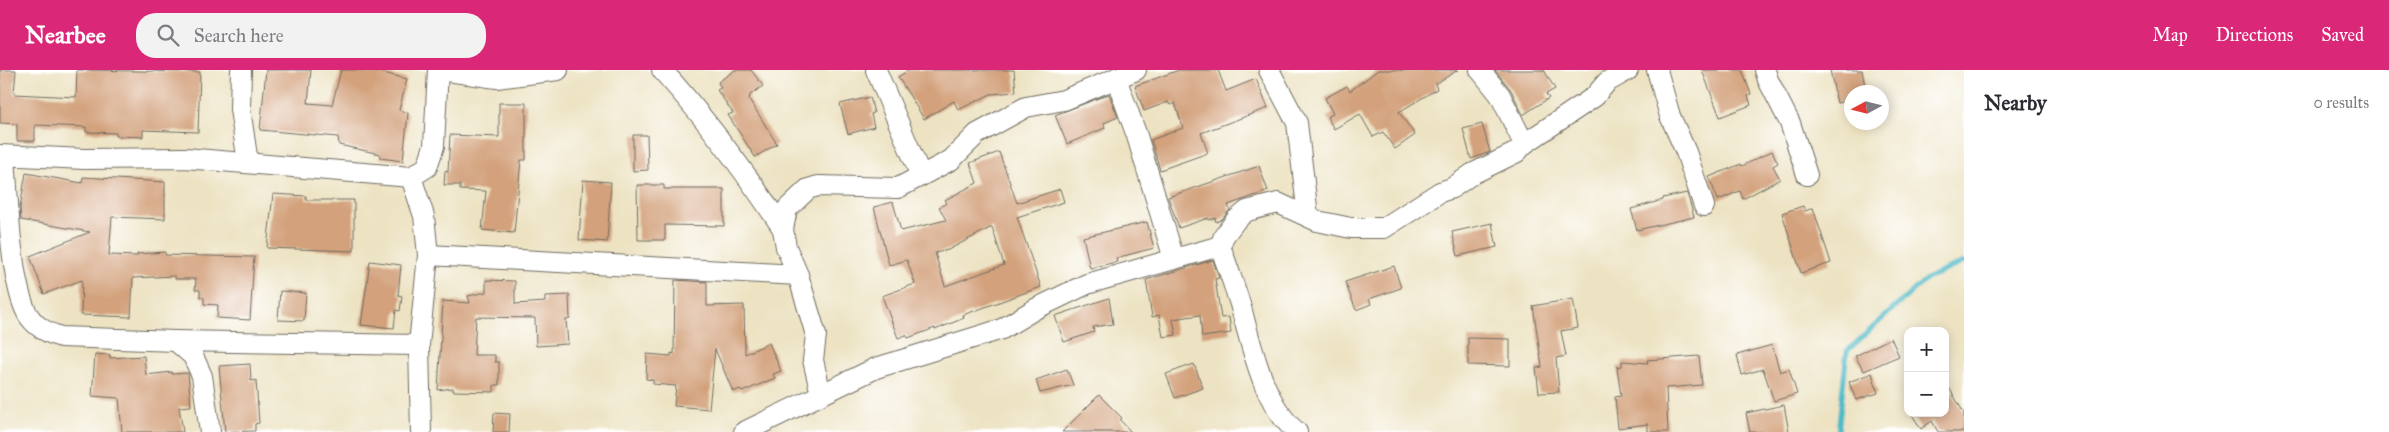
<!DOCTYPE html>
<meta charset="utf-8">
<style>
:root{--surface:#fff;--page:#f2f2f3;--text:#2b2b33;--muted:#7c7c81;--line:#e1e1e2;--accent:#db2777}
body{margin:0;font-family:"IM FELL Great Primer",serif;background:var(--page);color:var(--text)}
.controls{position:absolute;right:15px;bottom:15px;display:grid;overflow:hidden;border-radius:10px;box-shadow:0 2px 12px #0003}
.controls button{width:45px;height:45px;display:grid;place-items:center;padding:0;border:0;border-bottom:1px solid var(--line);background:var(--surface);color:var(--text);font:25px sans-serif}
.compass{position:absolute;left:1844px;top:15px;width:45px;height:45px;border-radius:50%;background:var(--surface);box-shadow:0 2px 12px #0003;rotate:263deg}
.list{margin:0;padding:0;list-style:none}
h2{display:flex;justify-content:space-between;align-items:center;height:65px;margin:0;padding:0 20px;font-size:21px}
h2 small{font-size:16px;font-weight:400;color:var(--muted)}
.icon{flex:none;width:28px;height:28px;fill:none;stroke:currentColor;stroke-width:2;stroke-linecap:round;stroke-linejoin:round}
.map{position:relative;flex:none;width:1964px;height:362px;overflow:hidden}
header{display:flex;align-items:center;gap:30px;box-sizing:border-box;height:70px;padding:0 25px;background:var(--accent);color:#fff}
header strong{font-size:24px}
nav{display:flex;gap:28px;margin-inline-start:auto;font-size:18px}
.search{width:350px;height:45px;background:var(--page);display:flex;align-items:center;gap:12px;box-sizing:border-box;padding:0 18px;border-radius:20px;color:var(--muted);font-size:19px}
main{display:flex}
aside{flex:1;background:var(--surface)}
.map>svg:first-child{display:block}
</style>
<header>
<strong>Nearbee</strong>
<div class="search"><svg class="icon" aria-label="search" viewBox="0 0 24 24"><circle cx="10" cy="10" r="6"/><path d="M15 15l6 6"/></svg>Search here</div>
<nav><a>Map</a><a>Directions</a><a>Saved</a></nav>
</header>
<main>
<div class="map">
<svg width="1964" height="362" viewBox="0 0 1964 362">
<rect width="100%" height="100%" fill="#fff"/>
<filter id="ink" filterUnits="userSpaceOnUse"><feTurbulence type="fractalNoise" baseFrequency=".02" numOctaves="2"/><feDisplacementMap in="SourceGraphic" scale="10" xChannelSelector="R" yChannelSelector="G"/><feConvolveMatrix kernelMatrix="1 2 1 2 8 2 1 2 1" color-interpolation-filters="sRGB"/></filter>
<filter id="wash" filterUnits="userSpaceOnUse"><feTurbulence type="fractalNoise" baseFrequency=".0096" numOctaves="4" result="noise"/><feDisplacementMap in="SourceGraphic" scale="20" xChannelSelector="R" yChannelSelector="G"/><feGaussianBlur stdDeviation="1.12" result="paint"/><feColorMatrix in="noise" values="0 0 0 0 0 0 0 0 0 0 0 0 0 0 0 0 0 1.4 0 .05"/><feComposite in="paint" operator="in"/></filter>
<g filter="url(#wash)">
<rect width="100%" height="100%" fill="#ede3c3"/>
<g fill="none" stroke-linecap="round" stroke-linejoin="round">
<!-- stream -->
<path stroke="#4dbac8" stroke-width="5" d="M1838 362 1847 281 1926 209 1964 192"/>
</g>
<g id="blocks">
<!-- building -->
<g fill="#d3a17b" fill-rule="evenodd">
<path d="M0 0H16L14 24 76 27 77 0 200 2 198 62 143 60V67L116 66V63L86 62V57L35 55V71H17V54L0 53Z"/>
<path d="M266 0H311L308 33 332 35 341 0H372L407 9 399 40 408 43 403 91 380 88V84L339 75 338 67 260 60Z"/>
<path d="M735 0H751L763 16 750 25 749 29 777 74 755 87 728 45 733 43 717 20 721 18 718 12Z"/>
<path d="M909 0H1014L1016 22 991 24 958 40 954 31 924 49 898 7Z"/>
<path d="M1179 0H1218L1226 21 1256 9 1268 38 1201 63 1208 83 1160 100 1151 70 1183 58 1175 33 1170 35 1168 32 1144 41 1135 16Z"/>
<path d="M1378 0H1458L1435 14 1437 19 1399 42 1415 65 1395 79 1383 62 1373 67 1360 44 1334 59 1327 47 1333 44 1325 28 1347 16 1350 21Z"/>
<path d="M1495 0H1544L1555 19 1546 24 1549 28 1523 45 1511 20Z"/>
<path d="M1702 0H1742L1751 24 1748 26 1751 35 1720 47Z"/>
<path d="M1830 0H1862L1866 22H1852V30L1837 33Z"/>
<path d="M1109 24 1118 47 1104 53 1105 58 1067 74 1055 45Z"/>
<path d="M870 27 874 43 871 44 874 57 848 64 840 34Z"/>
<path d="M499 33H526V90H521L514 163 482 160 486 121 460 120V115H444L445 101 448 102 450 65 499 67Z"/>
<path d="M1482 54 1490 82 1471 89 1463 59Z"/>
<path d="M633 65H647L648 100 633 101Z"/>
<path d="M1772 81 1778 93 1773 96 1780 109 1743 129 1740 121 1718 130 1709 107 1741 94 1742 96Z"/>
<path d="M999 82 1017 133 1060 119 1064 132 1017 147 1041 217 963 245 964 248 935 260V258L908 268 906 265 898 268 882 226 915 214 907 190 889 195 874 137 893 132 901 161 946 150 939 137 947 133 945 130 977 113 970 93ZM992 157 1004 195 945 216 935 183 948 180Z"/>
<path d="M1259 96 1268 121 1228 135 1230 140 1221 150 1216 152 1215 148 1208 150V148L1179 158 1168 127Z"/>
<path d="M26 103 82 113 83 107 165 112V149L112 147 109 185 137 186V184L165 182V185L254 187 250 250 217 248 218 235 204 234V228L200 227V220H195L196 209H175V206L133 208 131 247 81 245 82 210 44 224 30 186 90 162 21 150 20 137Z"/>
<path d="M583 110 611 112 607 172 579 170Z"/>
<path d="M637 115H664V119H724V156L665 155V170H638Z"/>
<path d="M1687 123 1694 147 1637 160 1631 139 1663 130V128Z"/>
<path d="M273 124 306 126V130H354V181L267 178Z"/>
<path d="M1803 136 1805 141 1813 138 1831 193 1801 203 1782 143Z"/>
<path d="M1147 152 1154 178 1116 188 1117 192 1090 198 1083 167Z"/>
<path d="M1492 153 1497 177 1458 186 1452 162Z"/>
<path d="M1213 190 1219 208 1215 209 1221 248 1229 247 1231 263 1202 267 1200 245 1173 249 1176 265 1163 267 1159 245 1152 247 1146 210Z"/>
<path d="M370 191 401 195 398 225 402 226 400 241 396 240 394 258 361 255Z"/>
<path d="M1394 196 1401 218 1369 229 1371 234 1356 240 1345 212Z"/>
<path d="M486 210 515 211V234L545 232V226L569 225 570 249 566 250 568 274 536 276 535 248 476 247 474 285H495V292H499V315H494V322L453 321V318L438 320 443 231 470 233 468 226 486 222Z"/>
<path d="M675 210 707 212V236L744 235 745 284 769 273 781 301 773 304 775 308 742 322 740 319 733 322 715 279 709 339 674 336 676 316 653 314V310L646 309 647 284 671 286V283L674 284Z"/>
<path d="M280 221 306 223 304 251 278 250Z"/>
<path d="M1109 228 1113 254 1093 257 1094 262 1064 272 1055 246Z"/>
<path d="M1573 229 1578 258 1561 261 1566 286 1556 288 1559 322 1539 323 1536 298 1542 297 1533 236Z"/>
<path d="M1468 268 1510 269V296L1468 295Z"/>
<path d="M1891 268 1899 286 1864 301 1855 286Z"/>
<path d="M1772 275 1780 302 1789 299 1797 324 1774 331 1763 299 1742 305 1737 285Z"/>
<path d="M95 284 110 285V288L144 286 146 305 172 302V304L188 303 191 336 179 337 183 362H122L119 328 92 326Z"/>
<path d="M1699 286 1702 315 1666 318 1668 362H1648V354L1618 358 1615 327 1621 326 1617 297 1622 296V291L1648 293 1647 290Z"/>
<path d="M250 294 251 311 256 310 259 353 255 354V361L225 362 219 296Z"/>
<path d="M1194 294 1203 318 1175 328 1166 304Z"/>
<path d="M1067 299 1073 315 1040 323 1036 310Z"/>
<path d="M1872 303 1878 323 1856 330 1849 312Z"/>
<path d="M1945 311 1964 343V362H1938L1932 351 1921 359 1911 343H1945Z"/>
<path d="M1099 325 1122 348 1120 350 1131 362H1062Z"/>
<path d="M1784 335 1789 362H1750L1746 343Z"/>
<path d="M494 343 510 344 509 362H493Z"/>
</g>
</g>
</g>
<g filter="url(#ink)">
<use href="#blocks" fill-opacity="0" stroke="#6f6b60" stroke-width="1"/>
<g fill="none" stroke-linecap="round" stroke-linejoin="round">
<defs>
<g id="street">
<path d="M241 0 240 39 248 93"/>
<path d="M440 0 497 8 558 0"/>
<path d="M662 0C707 50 746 103 783 159"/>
<path d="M876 0 921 106"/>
<path d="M1269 0 1297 53 1308 146"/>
<path d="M1657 0 1670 46 1686 82 1704 136"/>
<path d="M1765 0 1768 10 1790 53 1807 105"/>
<path d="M1116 8 1137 66 1174 189"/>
<path d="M1524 74 1594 27 1607 12 1628 0"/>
<path d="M0 85 84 89 185 88 411 107 427 97 434 76 438 0"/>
<path d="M5 86C8 126 10 211 27 243 35 257 47 263 61 267L176 271 419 275"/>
<path d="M411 107 424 146 428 185 419 275 421 362"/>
<path d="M428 185 798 205"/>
<path d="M176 271 193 286 202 306 210 362"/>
<path d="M821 324 813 290 816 265 798 205 786 177 783 159 787 139 808 119 818 116 898 118 951 90 977 64 1026 37 1064 30 1136 0"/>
<path d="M744 362 876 298 1002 259 1037 238 1087 214 1220 176"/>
<path d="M1297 362C1263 335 1251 273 1240 234 1234 215 1227 195 1220 176L1224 166 1236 150 1247 141 1278 133 1317 151 1351 158H1384L1440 122 1452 118 1472 104 1517 82 1524 74 1500 25 1480 0"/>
</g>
</defs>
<!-- street casing -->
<use href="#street" stroke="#6f6b60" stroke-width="22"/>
<!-- street -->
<use href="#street" stroke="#fff" stroke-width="20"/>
</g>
</g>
</svg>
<div class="controls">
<button>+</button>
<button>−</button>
</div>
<svg class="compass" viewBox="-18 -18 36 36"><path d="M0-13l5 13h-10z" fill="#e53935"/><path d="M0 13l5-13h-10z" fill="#7c7c81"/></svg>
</div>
<aside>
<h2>Nearby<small>0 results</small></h2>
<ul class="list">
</ul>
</aside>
</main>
